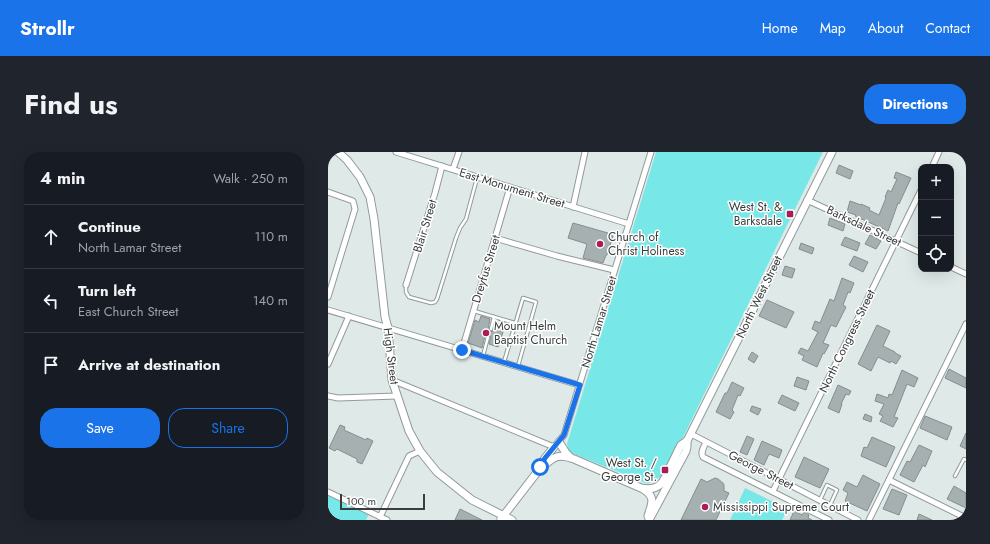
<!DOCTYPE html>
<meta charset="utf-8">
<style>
:root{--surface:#171b24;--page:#20242c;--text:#f1f3f6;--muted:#9ea1a6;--line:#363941;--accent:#1a73e8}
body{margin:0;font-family:Jost,sans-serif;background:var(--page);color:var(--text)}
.controls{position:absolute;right:12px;top:12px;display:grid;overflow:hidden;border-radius:8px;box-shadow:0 4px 16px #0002}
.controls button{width:36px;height:36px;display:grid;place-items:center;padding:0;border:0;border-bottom:1px solid var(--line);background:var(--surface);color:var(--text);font:20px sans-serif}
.scale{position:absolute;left:12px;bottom:10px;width:85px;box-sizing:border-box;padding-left:4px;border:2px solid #393d3c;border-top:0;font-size:11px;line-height:14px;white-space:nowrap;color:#393d3c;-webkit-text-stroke:3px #fff;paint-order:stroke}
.stop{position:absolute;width:12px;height:12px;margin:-9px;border:3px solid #1a73e8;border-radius:50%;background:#fff}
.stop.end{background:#1a73e8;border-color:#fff;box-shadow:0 1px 4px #0008}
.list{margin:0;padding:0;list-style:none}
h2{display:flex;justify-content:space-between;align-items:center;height:52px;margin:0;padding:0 16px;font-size:17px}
h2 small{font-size:13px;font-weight:400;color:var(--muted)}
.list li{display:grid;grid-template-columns:26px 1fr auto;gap:12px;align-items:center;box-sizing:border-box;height:64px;padding:0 16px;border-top:1px solid var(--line)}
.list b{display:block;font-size:15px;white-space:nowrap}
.list p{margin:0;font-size:13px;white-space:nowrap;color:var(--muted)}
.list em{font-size:13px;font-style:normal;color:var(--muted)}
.actions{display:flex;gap:8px;padding:12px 16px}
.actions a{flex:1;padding:9px 0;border:1px solid var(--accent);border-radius:16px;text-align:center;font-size:14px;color:var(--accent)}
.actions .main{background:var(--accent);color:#fff}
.icon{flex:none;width:22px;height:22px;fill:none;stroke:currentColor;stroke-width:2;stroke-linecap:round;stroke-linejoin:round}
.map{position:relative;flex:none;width:638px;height:368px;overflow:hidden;border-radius:16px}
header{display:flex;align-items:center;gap:24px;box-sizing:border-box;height:56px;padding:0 20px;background:var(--accent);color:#fff}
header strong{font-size:19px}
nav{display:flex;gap:22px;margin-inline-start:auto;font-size:14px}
.intro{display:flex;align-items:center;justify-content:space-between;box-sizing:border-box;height:96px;padding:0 24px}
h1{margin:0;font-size:28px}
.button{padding:10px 18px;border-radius:16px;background:var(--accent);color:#fff;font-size:14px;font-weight:700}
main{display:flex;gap:24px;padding:0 24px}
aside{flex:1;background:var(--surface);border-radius:16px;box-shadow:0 4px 16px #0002}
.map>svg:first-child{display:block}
</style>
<header>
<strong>Strollr</strong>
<nav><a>Home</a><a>Map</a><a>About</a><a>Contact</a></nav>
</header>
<div class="intro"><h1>Find us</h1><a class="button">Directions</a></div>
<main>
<aside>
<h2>4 min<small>Walk · 250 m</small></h2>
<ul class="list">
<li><svg class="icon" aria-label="ahead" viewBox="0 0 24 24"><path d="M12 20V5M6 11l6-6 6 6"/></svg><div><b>Continue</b><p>North Lamar Street</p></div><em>110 m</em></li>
<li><svg class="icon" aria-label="left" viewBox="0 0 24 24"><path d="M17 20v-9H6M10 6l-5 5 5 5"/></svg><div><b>Turn left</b><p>East Church Street</p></div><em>140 m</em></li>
<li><svg class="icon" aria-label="arrive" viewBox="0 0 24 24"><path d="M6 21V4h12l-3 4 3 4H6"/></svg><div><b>Arrive at destination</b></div></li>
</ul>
<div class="actions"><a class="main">Save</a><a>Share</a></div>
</aside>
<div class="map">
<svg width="638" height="368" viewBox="0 0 638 368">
<rect width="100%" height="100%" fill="#dfe9e8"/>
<!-- green -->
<g fill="#78e7e7">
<path d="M328 0H495L337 322 320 332 241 300 239 292Z"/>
<path d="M417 336 460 357 454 368H402Z"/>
<path d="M0 342 41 362 38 368H0Z"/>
</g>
<!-- building -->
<g fill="#a7b0b0" stroke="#858e8e">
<path d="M511 13 525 19 522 27 508 21Z"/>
<path d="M568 20 583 26 571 52 570 51 560 79 527 64 528 63 519 60 522 49 533 53V52L542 56 541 58 551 63 558 46 557 45 560 38 563 40 569 27 566 26Z"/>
<path d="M502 66 517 72 515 79 500 73Z"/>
<path d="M245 71 280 81 279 82 285 84 279 103H278L275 111 255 106 259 92 240 86Z"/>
<path d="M542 83 553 89 548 97 537 92Z"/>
<path d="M517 85 532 91 529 99 513 93Z"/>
<path d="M473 91 486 96 484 102 471 97Z"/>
<path d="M526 104 540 110 535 120 521 113Z"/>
<path d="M457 114 467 117 464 126 454 123Z"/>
<path d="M514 126 526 131 522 141 520 140 515 153 518 155 508 175 503 173 495 191 501 193 496 202 495 201 489 215 474 208 476 204 470 201 473 196 480 199 490 180 484 177 487 169 492 171 502 147 506 149Z"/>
<path d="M439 148 466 160 458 176 431 164Z"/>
<path d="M153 164 162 167 160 177 162 180 165 179 167 171 177 174 170 195 161 192 163 185 160 182 157 184 154 196 140 191 147 168 151 170Z"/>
<path d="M549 173 562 179 555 194 567 200V201L573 204 568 212 563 209 562 211 550 205 543 219 530 212Z"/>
<path d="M424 200 430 204 426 211 420 207Z"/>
<path d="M621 217 638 226V236L617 226Z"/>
<path d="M574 218 590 226 586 235 579 232 566 265 570 266 565 275 552 269 555 264 551 262 556 252 547 249 549 242 560 246 561 242 564 243Z"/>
<path d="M469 225 481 229 478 238 466 234Z"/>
<path d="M404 230 416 236 412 244 410 243 404 258 406 260 402 267 388 260 397 241H399Z"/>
<path d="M510 233 523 239 521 243 518 242 513 252H514L511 261 500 256Z"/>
<path d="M454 243 471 251 467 259 450 251Z"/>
<path d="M424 254 433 257 430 263 422 259Z"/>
<path d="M537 262 544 265 543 270 535 267Z"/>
<path d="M597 264 624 275 619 288 592 276Z"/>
<path d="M12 273 17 275 16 278 38 288 39 286 45 289 34 312 29 310V307L9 297 7 299 1 296Z"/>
<path d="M638 281V297L632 294Z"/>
<path d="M419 284 426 287 419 303 412 300Z"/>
<path d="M544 285 567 295 558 315 533 304 536 295 539 296Z"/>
<path d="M434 289 454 298 451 306 441 302 436 313 426 308Z"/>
<path d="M591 293 604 299 597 315 595 313 586 330 572 323 579 309 582 310Z"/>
<path d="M476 305 501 317 492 336 467 325Z"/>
<path d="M535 323 552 332 539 359 517 349 520 341 515 338 519 330 529 335Z"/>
<path d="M387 326 390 327 395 331 396 333V339L401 341 388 368H353L373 327 379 330Z"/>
<path d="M626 334 638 341V356L619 347Z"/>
<path d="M564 337 579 343 571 363 555 357Z"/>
<path d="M132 357 154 368H127Z"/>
<path d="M466 359 474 363 476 360 481 363 480 366 484 368H462Z"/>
<path d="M591 362 604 368H589Z"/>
</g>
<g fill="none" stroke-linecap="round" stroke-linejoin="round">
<defs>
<g id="lane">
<path d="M78 134V140L81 145 103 151 107 150 109 147 128 86 132 76 138 67 149 26"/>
<path d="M146 159 187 171"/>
<path d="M163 177 166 165"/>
<path d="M155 204 160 185"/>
<path d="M176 210 195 146 208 150 190 214"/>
<path d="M627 324 636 307 638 308"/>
<path d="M492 348 499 333 509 338 502 353"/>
</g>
<g id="street">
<path d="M68 0 301 72"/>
<path d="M604 15 611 0"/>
<path d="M125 17 131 0"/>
<path d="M0 40 25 49 27 57 0 145"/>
<path d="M479 48 593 101"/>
<path d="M245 55 257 0"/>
<path d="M167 86 229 104 286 118"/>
<path d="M623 115 638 122"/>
<path d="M78 133 107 41 114 14"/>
<path d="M0 158 251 233"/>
<path d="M134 198 182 35"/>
<path d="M0 212 21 164"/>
<path d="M64 228 226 295 236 283 323 0"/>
<path d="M0 244 10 246 69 244"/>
<path d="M363 282 530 368"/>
<path d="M378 290C376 295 372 300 375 305L501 368"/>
<path d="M561 328 638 366"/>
<path d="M445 339 593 38"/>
<path d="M0 340 59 368"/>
<path d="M52 365 81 304 92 299"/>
<path d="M541 368 638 172"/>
</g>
<g id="secondary">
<path d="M10 0 19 8 32 25 42 45 46 67 57 165 60 176 64 228 81 279 92 299 109 320 144 348 184 368"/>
<path d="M231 290 238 301 242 305"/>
<path d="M210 319C224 307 227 300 246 307L313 336C331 340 336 330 342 315 346 308 349 300 353 293L359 289"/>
<path d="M315 337C328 345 324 351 320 364"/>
<path d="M173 367 210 319 217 306 226 295"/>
<path d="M321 368 358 299 359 295V289L504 0"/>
</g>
</defs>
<!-- lane casing -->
<use href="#lane" stroke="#919a9a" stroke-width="4.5"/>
<!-- street casing -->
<use href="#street" stroke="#919a9a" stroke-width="7"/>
<!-- secondary casing -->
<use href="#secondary" stroke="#919a9a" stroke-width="9"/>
<!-- lane -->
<use href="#lane" stroke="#fff" stroke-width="2.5"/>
<!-- street -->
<use href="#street" stroke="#fff" stroke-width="5"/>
<!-- secondary -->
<use href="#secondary" stroke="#fff" stroke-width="7"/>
</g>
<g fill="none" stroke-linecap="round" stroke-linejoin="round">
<!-- route -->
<path stroke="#1a73e8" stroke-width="5" d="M134 198 252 233 236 283 217 306 212 315"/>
</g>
<!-- markers -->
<g fill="#ab1c57" stroke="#fff" stroke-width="1.5">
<rect x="458" y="58" width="8" height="8" rx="2"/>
<circle cx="272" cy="92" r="4"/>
<circle cx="158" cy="181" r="4"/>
<rect x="333" y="314" width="8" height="8" rx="2"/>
<circle cx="377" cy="355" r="4"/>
</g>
<g text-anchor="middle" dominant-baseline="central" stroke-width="3" stroke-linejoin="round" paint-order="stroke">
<!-- street labels -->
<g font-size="12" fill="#393d3c" stroke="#fff">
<text transform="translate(184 36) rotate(17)">East Monument Street</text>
<text transform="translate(97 74) rotate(-73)">Blair Street</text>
<text transform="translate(536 74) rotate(25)">Barksdale Street</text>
<text transform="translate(158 117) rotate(-73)">Dreyfus Street</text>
<text transform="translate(431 145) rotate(-64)">North West Street</text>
<text transform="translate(271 170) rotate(-73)">North Lamar Street</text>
<text transform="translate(519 189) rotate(-64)">North Congress Street</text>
<text transform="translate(63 204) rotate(83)">High Street</text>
<text transform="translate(433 318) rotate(27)">George Street</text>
</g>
<!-- poi labels -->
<g font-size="12" fill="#393d3c" stroke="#fff" text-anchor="start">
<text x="454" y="55" text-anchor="end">West St. &amp;<tspan x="454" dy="14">Barksdale</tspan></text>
<text x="280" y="85">Church of<tspan x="280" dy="14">Christ Holiness</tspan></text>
<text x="166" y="174">Mount Helm<tspan x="166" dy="14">Baptist Church</tspan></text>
<text x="329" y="311" text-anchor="end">West St. /<tspan x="329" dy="14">George St.</tspan></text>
<text x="385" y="355">Mississippi Supreme Court</text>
</g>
</g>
</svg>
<div class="controls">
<button>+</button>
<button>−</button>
<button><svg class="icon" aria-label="locate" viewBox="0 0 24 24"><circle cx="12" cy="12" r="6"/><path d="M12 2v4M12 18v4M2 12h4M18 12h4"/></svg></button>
</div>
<div class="scale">100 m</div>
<div class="stop" style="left:212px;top:315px"></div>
<div class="stop end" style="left:134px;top:198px"></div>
</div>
</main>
